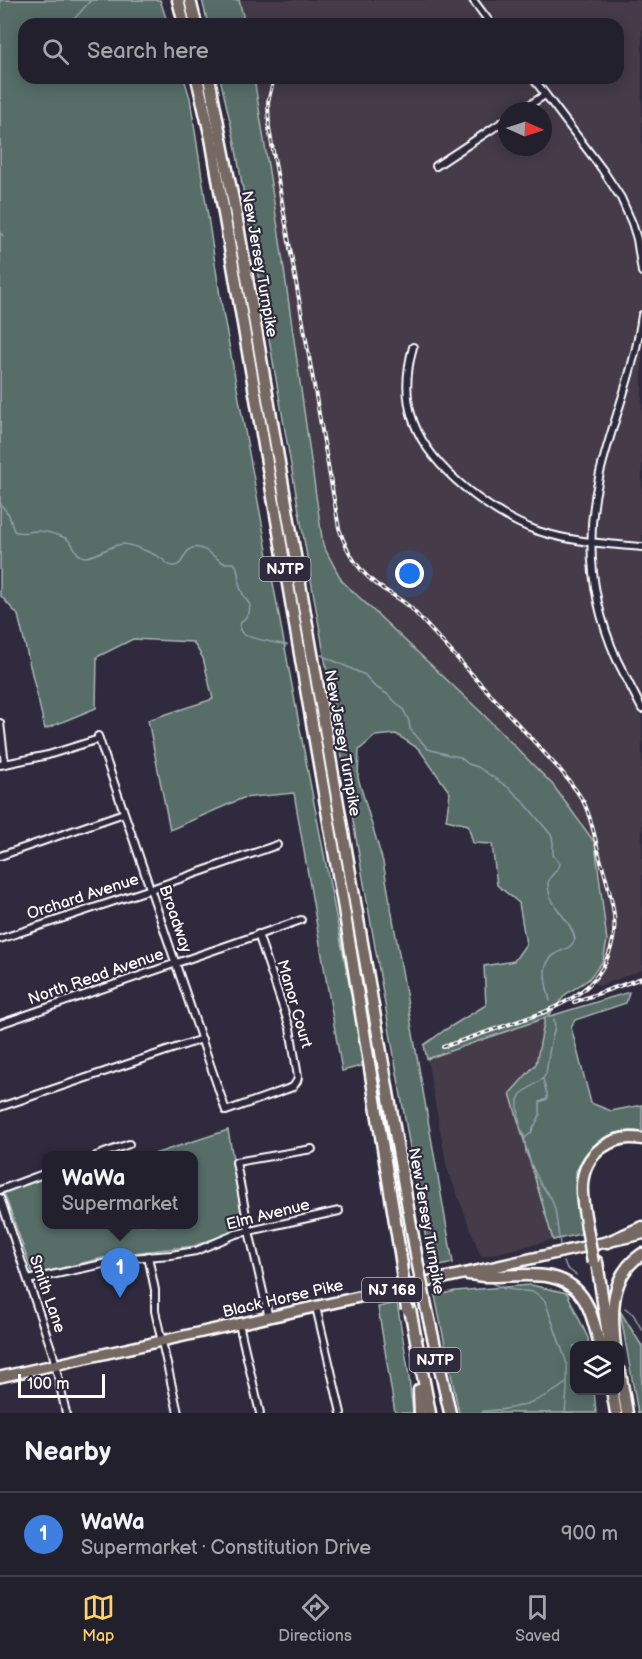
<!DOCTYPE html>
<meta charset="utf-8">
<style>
:root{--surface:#23202e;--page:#2f2d3a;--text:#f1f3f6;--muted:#a3a3aa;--line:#403e4a;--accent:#ffd166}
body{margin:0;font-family:"Balsamiq Sans",sans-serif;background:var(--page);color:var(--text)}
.controls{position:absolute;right:18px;bottom:18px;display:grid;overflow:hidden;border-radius:12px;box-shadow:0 3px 15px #0003}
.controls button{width:54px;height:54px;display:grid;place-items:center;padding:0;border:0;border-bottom:2px solid var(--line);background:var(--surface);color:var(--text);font:30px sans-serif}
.compass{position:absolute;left:498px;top:102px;width:54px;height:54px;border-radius:50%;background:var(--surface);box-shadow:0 3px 15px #0003;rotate:93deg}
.scale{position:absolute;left:18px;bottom:15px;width:87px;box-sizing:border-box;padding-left:6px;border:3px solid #fff;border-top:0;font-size:16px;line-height:21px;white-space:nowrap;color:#fff;-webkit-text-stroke:4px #2f2a3d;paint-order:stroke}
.you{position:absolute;left:410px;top:574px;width:21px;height:21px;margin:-15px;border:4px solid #fff;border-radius:50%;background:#1a73e8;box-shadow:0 0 0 9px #1a73e833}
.badge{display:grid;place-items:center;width:39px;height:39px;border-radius:50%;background:var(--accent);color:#fff;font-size:20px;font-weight:700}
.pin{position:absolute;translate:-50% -50px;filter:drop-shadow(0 2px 3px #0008)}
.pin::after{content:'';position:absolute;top:32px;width:21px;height:18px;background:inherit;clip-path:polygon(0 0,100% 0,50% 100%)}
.popup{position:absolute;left:42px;top:1151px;width:156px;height:78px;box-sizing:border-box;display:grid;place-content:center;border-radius:12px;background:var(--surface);filter:drop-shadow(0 2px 4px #0005);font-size:20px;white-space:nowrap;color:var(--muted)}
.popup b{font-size:22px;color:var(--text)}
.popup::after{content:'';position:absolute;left:50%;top:100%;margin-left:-12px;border:12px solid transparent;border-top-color:var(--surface)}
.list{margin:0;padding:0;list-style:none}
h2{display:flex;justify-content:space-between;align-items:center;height:78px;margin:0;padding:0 24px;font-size:26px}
h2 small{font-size:20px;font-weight:400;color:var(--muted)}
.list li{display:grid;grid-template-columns:39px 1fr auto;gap:18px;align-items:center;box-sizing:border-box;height:84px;padding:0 24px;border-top:2px solid var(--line)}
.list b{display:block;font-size:22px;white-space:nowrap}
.list p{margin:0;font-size:20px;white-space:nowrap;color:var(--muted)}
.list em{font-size:20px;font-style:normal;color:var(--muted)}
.icon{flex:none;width:33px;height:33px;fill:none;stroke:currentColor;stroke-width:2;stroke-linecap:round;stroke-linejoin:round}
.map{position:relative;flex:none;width:642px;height:1413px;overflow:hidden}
.search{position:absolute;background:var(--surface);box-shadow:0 3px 15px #0003;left:18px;right:18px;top:18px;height:66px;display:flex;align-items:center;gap:15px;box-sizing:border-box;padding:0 21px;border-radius:18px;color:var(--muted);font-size:22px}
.sheet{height:162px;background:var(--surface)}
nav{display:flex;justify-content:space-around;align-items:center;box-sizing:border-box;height:84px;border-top:2px solid var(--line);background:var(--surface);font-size:16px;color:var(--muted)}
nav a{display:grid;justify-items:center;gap:3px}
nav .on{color:var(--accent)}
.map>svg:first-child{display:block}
</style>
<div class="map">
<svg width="642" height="1413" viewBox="0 0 642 1413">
<rect width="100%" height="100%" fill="#2f2a3d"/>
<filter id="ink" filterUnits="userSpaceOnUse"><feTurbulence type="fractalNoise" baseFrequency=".0167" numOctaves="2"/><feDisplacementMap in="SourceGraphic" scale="12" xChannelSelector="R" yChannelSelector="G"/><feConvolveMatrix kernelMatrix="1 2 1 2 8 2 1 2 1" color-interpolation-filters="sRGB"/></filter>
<g filter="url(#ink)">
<!-- built -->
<g fill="#443a49" fill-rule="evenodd">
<path d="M239 0H642V970L599 986 588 980 603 961 595 843 553 785 482 713 342 581 323 545 279 234 254 78H618V24H245ZM507 111H543V147H507Z"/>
<path d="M545 1018 536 1064 510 1093 553 1240 481 1257 447 1168 427 1059Z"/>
</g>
<!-- green -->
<g fill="#576d68" stroke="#abb6b4" stroke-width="1.5">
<path d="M0 0H160L168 24H24V78H184L190 98 220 296 307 767 365 1065 342 1071 294 793 243 798 170 830 148 720 213 699 203 658 193 642 133 639 97 657 96 708 45 729 18 615 0 595Z"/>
<path d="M202 0H239L245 24H208Z"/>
<path d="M220 78H254L279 234 323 545 342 581 482 713 553 785 595 843 607 941 603 961 588 980 566 994 547 1017 629 992 626 1003 575 1020 571 1027 591 1103 611 1111 642 1105V1139L618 1133 598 1141 576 1171 581 1234 553 1240 510 1093 536 1064 545 1018 427 1059 424 1045 445 1030 486 1005 484 966 514 961 526 944 519 903 497 885 492 844 473 843 468 825 446 820 450 793 419 749 396 734 375 736 359 750 358 778 383 862 453 1263 431 1268 234 138Z"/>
<path d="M228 1130 245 1227 194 1246 141 1252 103 1258 33 1275 3 1190 46 1175V1224H194V1156L151 1155Z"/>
<path d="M531 1285 567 1293 588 1338 589 1345 574 1346V1390L594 1391 596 1413H459L435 1296 455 1291Z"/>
<path d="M397 1303 408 1369 413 1413H395L378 1307Z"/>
<path d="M620 1311 642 1346V1413H638Z"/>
</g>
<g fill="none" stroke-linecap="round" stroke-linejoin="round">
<!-- stream -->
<g stroke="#92a0ac" stroke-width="1.5">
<path d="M65 24 75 18 91 0"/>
<path d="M0 231 3 236"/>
<path d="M0 503 9 515 14 531C22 535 28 531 37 531 46 531 55 534 63 537 77 542 73 557 86 557 98 556 114 543 124 544 133 545 155 554 162 559 166 562 168 566 173 566 184 567 183 551 192 548 204 545 214 558 224 563H234C240 569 237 578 240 587 242 594 246 599 250 605L249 613 240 624C240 629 239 630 243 634 249 639 278 643 287 645"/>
<path d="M321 655 365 675 374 686 387 694 403 709 409 721 410 729 428 749 449 755 460 757 468 764 478 767 509 788 523 801 552 836 553 843V855L560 864C558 872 548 875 548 884 548 907 571 918 575 939 572 946 569 948 561 951 538 961 545 981 550 1001"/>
<path d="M554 1019 555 1027 550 1047 546 1074 542 1079 521 1094 518 1100V1108L520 1127 524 1135 526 1153 541 1185 551 1198 555 1209 560 1244"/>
<path d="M525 1138 531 1133 540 1115V1102L547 1099V1094L543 1079"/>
<path d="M564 1262 567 1268 576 1275"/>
<path d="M489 1282 505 1289 534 1292 537 1294 545 1301 567 1364V1390L565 1413"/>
<path d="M625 1308 633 1314 642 1330"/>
<path d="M483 1411C512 1411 543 1401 566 1383"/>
</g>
<defs>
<g id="minor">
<path d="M473 0 491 24"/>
<path d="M533 78 602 169 621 198 632 223 637 239 642 272"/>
<path d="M520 111 545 95"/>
<path d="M436 166 507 119"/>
<path d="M642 315C635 369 613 420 600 473 584 538 590 599 617 660 625 676 634 693 642 709"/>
<path d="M413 347C406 372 404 397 414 423 431 469 493 515 538 531 572 542 607 544 642 547"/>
<path d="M0 723 5 764"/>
<path d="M98 736 226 1111 293 1087 297 1081 298 1077 290 1028 258 934"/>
<path d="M0 765 48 755 99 739"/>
<path d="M0 856 124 813"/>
<path d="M0 939 151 889 277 845"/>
<path d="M0 1024 301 920"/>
<path d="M0 1107 202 1039"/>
<path d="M96 1156 129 1144"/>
<path d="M0 1190 46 1173"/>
<path d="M0 1198 53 1354 66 1413"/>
<path d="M148 1256 155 1290V1311L178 1413"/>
<path d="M28 1280 131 1258 171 1255 196 1251 236 1234 339 1211"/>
<path d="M316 1307 341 1413"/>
<path d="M269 1318 249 1231 236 1162 312 1149"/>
<path d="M239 1324 260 1413"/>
</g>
<path id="primary" d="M0 1377 642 1234"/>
<g id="motorway">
<path d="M178 0 184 24"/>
<path d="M190 0 196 24"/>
<path d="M197 78 211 138 344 909 402 1265"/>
<path d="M209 78 237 220 417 1260"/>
<path d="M587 1228C585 1214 581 1199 582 1185 584 1154 611 1133 642 1139"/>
<path d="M608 1242 642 1227"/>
<path d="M597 1262 609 1342"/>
<path d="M467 1274C473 1274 480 1276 486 1276 520 1277 564 1265 585 1301 593 1314 596 1331 600 1346"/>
<path d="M426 1306 450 1413"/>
<path d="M410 1309 430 1413"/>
<path d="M615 1346C611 1312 610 1275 642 1254"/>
<path d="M620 1372 627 1413"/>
<path d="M419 1390 420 1413"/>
<path d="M612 1390 616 1413"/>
</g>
</defs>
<!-- minor casing -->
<use href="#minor" stroke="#fff" stroke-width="10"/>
<!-- primary casing -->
<use href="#primary" stroke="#fff" stroke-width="14"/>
<!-- motorway casing -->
<use href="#motorway" stroke="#fff" stroke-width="15"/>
<!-- minor -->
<use href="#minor" stroke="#2f2a3d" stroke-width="6"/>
<!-- primary -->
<use href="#primary" stroke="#766964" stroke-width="9"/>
<!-- motorway -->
<use href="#motorway" stroke="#766964" stroke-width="10"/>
<defs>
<g id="rail">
<path d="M274 78 268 102 269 128 339 528C347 554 360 574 383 589 393 595 402 600 411 608L561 771C569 781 577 790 583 801 592 818 595 840 600 858 605 875 610 891 613 908 619 940 606 974 579 993 568 1002 555 1007 542 1013"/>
<path d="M574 1002 642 978"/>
<path d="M443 1047 548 1011"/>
</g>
</defs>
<!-- rail casing -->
<use href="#rail" stroke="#fff" stroke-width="4"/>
<!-- rail -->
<use href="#rail" stroke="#2f2a3d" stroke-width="1.5" stroke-dasharray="4.5" stroke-linecap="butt"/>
<defs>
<g id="motorway-bridge">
<path d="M587 1228 593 1263"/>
<path d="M417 1260 426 1306"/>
<path d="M401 1265 407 1310"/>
</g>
</defs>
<!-- motorway-bridge casing -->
<use href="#motorway-bridge" stroke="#fff" stroke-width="15" stroke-linecap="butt"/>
<!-- motorway-bridge -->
<use href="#motorway-bridge" stroke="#766964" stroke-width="10"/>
</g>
</g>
<g text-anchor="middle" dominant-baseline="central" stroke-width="4.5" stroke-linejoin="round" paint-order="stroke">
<!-- shield labels -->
<g fill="#2f2a3d" stroke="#c1bfc5" stroke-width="1.5">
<rect x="259.5" y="557" width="51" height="24" rx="4.5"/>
<rect x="362" y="1278" width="60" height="24" rx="4.5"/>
<rect x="409.5" y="1348" width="51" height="24" rx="4.5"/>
</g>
<g font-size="15" font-weight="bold" fill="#fff">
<text x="285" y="569">NJTP</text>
<text x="392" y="1290">NJ 168</text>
<text x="435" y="1360">NJTP</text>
</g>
<!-- street labels -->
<g font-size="16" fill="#fff" stroke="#2f2a3d">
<text transform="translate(259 264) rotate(80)">New Jersey Turnpike</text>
<text transform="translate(342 743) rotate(80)">New Jersey Turnpike</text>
<text transform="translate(83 897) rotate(-18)">Orchard Avenue</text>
<text transform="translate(175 919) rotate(71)">Broadway</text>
<text transform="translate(96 977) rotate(-19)">North Read Avenue</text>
<text transform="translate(294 1004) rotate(74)">Manor Court</text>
<text transform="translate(268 1215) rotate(-14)">Elm Avenue</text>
<text transform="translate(426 1221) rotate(80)">New Jersey Turnpike</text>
<text transform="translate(47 1294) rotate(71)">Smith Lane</text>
<text transform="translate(283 1299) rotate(-13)">Black Horse Pike</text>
</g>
</g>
</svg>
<div class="controls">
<button><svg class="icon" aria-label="layers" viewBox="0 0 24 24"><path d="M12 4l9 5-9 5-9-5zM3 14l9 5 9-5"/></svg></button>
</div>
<svg class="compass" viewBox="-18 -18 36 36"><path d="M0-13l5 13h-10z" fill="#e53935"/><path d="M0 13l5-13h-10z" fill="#a3a3aa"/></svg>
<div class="scale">100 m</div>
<div class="you"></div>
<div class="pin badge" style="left:120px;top:1298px;background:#3f7fe0">1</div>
<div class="popup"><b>WaWa</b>Supermarket</div>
<div class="search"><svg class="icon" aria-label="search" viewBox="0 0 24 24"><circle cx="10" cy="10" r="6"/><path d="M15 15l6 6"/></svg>Search here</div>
</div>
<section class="sheet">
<h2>Nearby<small></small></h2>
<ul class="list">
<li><span class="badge" style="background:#3f7fe0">1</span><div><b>WaWa</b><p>Supermarket · Constitution Drive</p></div><em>900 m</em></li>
</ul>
</section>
<nav>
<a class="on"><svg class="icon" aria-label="map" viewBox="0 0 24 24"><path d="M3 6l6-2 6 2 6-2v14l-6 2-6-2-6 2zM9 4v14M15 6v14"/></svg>Map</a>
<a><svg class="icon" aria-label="directions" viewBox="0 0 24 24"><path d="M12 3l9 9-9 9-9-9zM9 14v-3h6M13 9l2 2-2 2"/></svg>Directions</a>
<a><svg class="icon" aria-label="saved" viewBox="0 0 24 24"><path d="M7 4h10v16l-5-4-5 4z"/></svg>Saved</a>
</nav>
